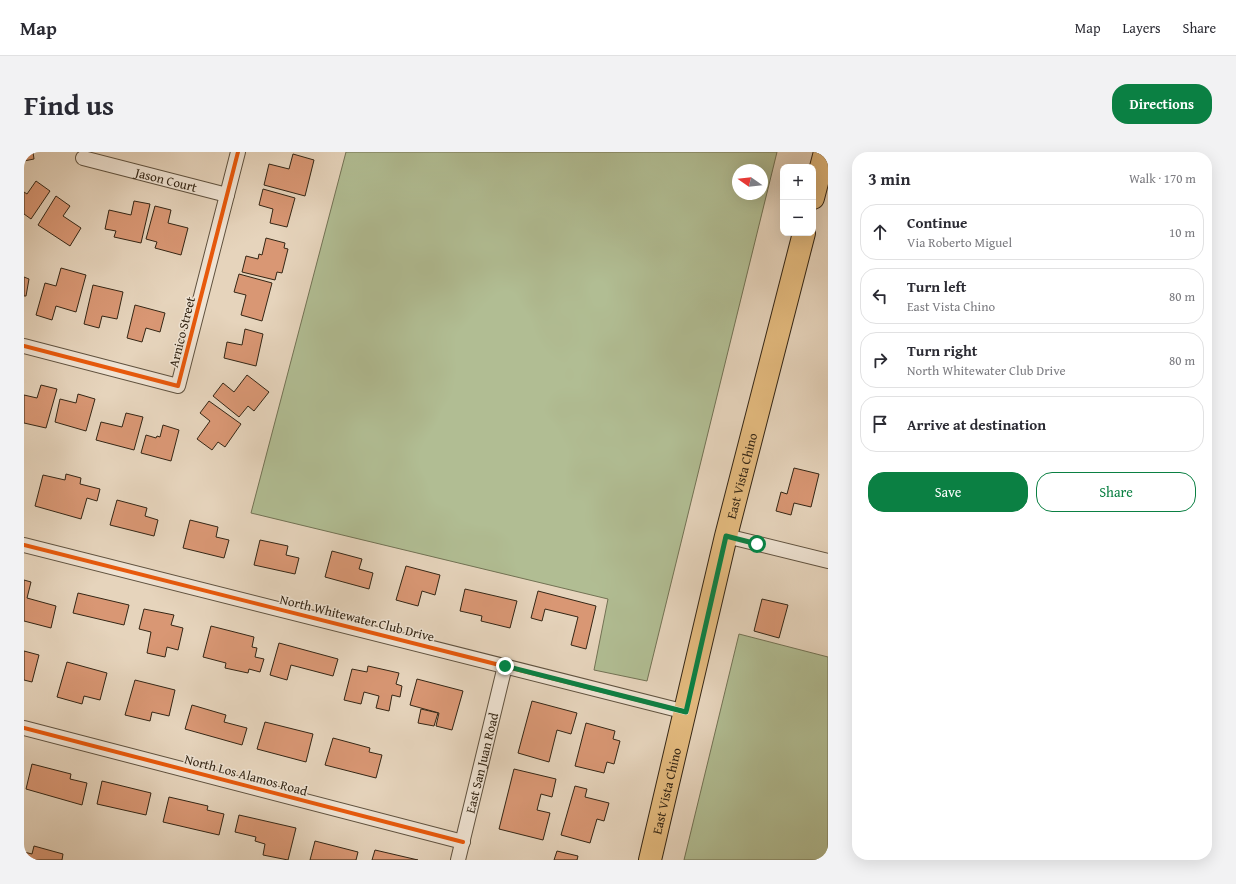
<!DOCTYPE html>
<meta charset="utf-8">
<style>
:root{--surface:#fff;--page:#f2f2f3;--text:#2b2b33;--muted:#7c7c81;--line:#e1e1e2;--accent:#0b8043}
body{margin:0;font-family:"Gentium Book Plus",serif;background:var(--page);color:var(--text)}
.controls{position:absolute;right:12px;top:12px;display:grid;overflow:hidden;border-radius:8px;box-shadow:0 4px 16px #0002}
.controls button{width:36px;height:36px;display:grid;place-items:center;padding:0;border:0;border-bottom:1px solid var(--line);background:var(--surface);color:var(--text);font:20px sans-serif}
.compass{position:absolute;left:708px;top:12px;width:36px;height:36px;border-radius:50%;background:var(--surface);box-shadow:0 4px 16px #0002;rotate:284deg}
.stop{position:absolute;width:12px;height:12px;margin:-9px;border:3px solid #0b8043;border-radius:50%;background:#fff}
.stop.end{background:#0b8043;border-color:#fff;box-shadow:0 1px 4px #0008}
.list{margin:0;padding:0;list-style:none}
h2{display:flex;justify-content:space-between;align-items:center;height:52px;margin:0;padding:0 16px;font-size:17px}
h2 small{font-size:13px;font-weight:400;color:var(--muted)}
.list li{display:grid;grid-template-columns:26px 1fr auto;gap:12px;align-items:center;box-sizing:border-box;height:56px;margin:0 8px 8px;padding:0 8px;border:1px solid var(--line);border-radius:16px}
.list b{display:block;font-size:15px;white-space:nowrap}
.list p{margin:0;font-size:13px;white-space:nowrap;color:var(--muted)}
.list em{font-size:13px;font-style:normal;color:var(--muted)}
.actions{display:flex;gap:8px;padding:12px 16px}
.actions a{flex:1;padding:9px 0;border:1px solid var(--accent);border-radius:16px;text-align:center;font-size:14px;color:var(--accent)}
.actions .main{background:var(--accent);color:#fff}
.icon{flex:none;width:22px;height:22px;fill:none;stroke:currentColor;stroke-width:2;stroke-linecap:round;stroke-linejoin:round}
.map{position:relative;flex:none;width:804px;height:708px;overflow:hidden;border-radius:16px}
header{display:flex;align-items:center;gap:24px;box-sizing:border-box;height:56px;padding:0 20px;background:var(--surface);border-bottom:1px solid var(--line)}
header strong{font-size:19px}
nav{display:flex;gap:22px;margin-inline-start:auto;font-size:14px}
.intro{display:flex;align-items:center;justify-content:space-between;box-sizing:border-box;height:96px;padding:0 24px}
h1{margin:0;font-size:28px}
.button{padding:10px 18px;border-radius:16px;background:var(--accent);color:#fff;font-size:14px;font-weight:700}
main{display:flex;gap:24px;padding:0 24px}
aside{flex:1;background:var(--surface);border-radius:16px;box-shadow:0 4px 16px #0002}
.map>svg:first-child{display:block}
</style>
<header>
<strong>Map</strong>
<nav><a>Map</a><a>Layers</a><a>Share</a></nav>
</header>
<div class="intro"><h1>Find us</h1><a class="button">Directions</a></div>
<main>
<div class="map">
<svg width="804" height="708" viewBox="0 0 804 708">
<rect width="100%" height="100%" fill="#e6d4bc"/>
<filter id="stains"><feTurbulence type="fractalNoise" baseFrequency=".005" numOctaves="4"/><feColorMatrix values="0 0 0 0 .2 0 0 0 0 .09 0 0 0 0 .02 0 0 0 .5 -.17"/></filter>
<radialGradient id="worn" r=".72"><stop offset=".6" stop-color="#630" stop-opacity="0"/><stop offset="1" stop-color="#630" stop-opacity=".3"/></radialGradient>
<!-- green -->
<g fill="#b1bd93" stroke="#727254" fill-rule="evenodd">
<path d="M322 0H753L623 529 570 518 584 447 227 361ZM714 18H738V42H714Z"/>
<path d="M715 482 804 505V708H660Z"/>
</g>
<!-- building -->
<g fill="#d99774" stroke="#342615">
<path d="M0 0H9L10 7 0 9Z"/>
<path d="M269 2 290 8 281 44 240 33 245 12 265 17Z"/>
<path d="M12 29 26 39 7 67 0 62V40L3 42Z"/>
<path d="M239 37 271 46 263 75 246 71 249 57 235 53Z"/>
<path d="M32 44 46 54 39 64 57 76 46 94 14 73Z"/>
<path d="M110 49 126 52 117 91 90 85 92 79 81 77 85 58 107 63Z"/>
<path d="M131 54 147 58 144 71 164 76 157 103 131 96 133 90 122 87Z"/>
<path d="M242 86 261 91 260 96 264 97 258 121 253 120 251 128 218 120 222 104 234 107 235 102 238 103Z"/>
<path d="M37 116 62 123 52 160 32 154 28 168 12 163 21 131 32 134Z"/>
<path d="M215 122 248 131 238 169 217 163 222 143 210 140Z"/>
<path d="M0 125 5 127 2 144H0Z"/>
<path d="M69 133 99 140 93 167 78 164 75 176 60 172Z"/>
<path d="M111 153 141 161 136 180 122 176 118 190 103 186Z"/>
<path d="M221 177 239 182 232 214 200 206 203 190 218 193Z"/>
<path d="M223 223 245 240 230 259 224 254 215 265 189 244 199 231 210 240Z"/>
<path d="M17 233 33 237 22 276 0 271V243L13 246Z"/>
<path d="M54 242 71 247 62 279 31 270 36 247 52 251Z"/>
<path d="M185 249 217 272 201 295 194 290 188 298 173 287 186 269 176 261Z"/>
<path d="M102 261 119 265 110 298 72 288 77 270 98 275Z"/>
<path d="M139 273 155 278 147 309 117 301 122 283 132 286 133 284 136 285Z"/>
<path d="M770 316 795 322 787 355 770 351 767 363 752 359 757 340 763 342Z"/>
<path d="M42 322 57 326 56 332 76 337 73 349 63 346 57 367 11 354 19 323 41 328Z"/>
<path d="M93 348 123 356 121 364 134 368 130 384 86 373Z"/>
<path d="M166 368 194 375 192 385 205 388 200 406 159 396Z"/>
<path d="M236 388 264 394 262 403 275 406 271 422 230 413Z"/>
<path d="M308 399 338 407 335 417 349 421 345 437 301 425Z"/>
<path d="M382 414 416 423 411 443 398 439 394 454 372 448Z"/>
<path d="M0 428 7 430 3 446 32 454 27 476 0 469Z"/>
<path d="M441 437 493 449 486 476 457 469 458 464 436 459Z"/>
<path d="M514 439 572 454 562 497 547 493 554 465 521 457 518 469 507 466Z"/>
<path d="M54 441 105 453 100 473 49 461Z"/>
<path d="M738 447 764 453 755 486 730 479Z"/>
<path d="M120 457 150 463 147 473 159 476 154 498 143 495 141 505 123 501 127 480 115 477Z"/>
<path d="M187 474 230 485 228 495 233 496 231 505 240 507 236 520 225 517 224 521 201 516 202 511 179 505Z"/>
<path d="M255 491 314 507 309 524 267 513 263 528 246 523Z"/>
<path d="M0 499 15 503 8 530 0 528Z"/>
<path d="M43 510 83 521 76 548 60 544 58 552 33 545Z"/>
<path d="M344 514 375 521 372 532 378 534 376 545 368 543 365 559 352 556 355 544 340 540 337 552 320 548 328 517 343 520Z"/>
<path d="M393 527 439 539 428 578 412 574 415 561 386 553Z"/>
<path d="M111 528 151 538 145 564 128 560 126 569 101 563Z"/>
<path d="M508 549 553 561 547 582 533 578 525 610 494 601Z"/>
<path d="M168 553 202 563 200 570 223 576 218 593 161 577Z"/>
<path d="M397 557 414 561 410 574 394 571Z"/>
<path d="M241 570 289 582 282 610 233 597Z"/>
<path d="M562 571 591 579 589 587 596 589 590 612 583 610 580 621 551 614Z"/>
<path d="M309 586 346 596 345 600 358 603 352 626 301 613Z"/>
<path d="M8 612 47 622 46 627 63 631 58 653 2 637Z"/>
<path d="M490 617 532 627 528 645 517 642 513 658 526 661 519 688 475 677Z"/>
<path d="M78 629 127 641 122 663 73 652Z"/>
<path d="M551 634 563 637 561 645 585 651 580 669 573 667 566 691 537 683Z"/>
<path d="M145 645 184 654 183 658 200 662 195 683 139 670Z"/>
<path d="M215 663 272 676 264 708 239 703 241 692 231 689 232 685 211 680Z"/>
<path d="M291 689 334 700 332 708H286Z"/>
<path d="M10 694 39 702 38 708H0V700L8 702Z"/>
<path d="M351 698 394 708H348Z"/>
<path d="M533 699 554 704 553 708H530Z"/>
</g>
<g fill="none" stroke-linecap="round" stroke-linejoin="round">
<defs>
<g id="street">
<path id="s1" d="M59 6 203 43"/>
<path d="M0 194 154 234 214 0"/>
<path d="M702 384 804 409"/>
<path d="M0 393 662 560"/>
<path d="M0 576 439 690"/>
<path id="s2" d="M434 708 481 514"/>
</g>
<g id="primary">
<path d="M789 46 801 0"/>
<path id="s3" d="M626 708 702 384 780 81"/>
</g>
</defs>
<!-- street casing -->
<use href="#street" stroke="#60523f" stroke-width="16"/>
<!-- primary casing -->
<use href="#primary" stroke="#342615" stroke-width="24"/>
<!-- street -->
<use href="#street" stroke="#efe3d3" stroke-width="14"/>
<!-- primary -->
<use href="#primary" stroke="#e3ba7e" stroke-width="22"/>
<defs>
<g id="cycleway">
<path d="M0 194 154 234 214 0"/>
<path d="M0 393 662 560"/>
<path d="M0 576 439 690"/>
</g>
</defs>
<!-- cycleway casing -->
<use href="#cycleway" stroke="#efe3d3" stroke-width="6"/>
<!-- cycleway -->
<use href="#cycleway" stroke="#e8590c" stroke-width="4"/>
</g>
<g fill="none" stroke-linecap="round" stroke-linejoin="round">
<!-- route -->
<path stroke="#0b8043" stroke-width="5" d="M481 514 662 560 702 384 733 392"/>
</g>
<g text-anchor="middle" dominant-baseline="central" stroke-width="3" stroke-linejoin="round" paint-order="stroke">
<!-- street labels -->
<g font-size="13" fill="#342615" stroke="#efe3d3">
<text stroke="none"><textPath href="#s1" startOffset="86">Jason Court</textPath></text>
<text transform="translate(158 180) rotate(-76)">Arnico Street</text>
<text stroke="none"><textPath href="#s3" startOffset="395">East Vista Chino</textPath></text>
<text transform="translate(333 466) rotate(14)">North Whitewater Club Drive</text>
<text stroke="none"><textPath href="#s2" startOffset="100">East San Juan Road</textPath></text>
<text transform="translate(222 623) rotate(15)">North Los Alamos Road</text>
<text stroke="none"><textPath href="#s3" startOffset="71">East Vista Chino</textPath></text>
</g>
</g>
<rect width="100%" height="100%" filter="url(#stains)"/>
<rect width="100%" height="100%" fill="url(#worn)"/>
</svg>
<div class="controls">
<button>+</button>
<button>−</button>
</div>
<svg class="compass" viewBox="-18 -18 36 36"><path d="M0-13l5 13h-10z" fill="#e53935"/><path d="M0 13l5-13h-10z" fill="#7c7c81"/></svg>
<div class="stop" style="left:733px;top:392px"></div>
<div class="stop end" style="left:481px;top:514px"></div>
</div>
<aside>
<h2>3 min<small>Walk · 170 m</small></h2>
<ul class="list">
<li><svg class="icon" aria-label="ahead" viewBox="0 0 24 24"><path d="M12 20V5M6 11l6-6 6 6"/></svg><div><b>Continue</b><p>Via Roberto Miguel</p></div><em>10 m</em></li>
<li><svg class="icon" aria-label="left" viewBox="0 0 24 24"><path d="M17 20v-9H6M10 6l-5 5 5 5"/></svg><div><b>Turn left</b><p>East Vista Chino</p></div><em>80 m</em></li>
<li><svg class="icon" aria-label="right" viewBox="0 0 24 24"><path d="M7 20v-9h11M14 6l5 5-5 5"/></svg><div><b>Turn right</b><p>North Whitewater Club Drive</p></div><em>80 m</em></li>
<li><svg class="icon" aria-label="arrive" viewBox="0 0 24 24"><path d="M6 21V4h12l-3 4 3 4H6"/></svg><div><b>Arrive at destination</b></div></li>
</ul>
<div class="actions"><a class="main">Save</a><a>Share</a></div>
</aside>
</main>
